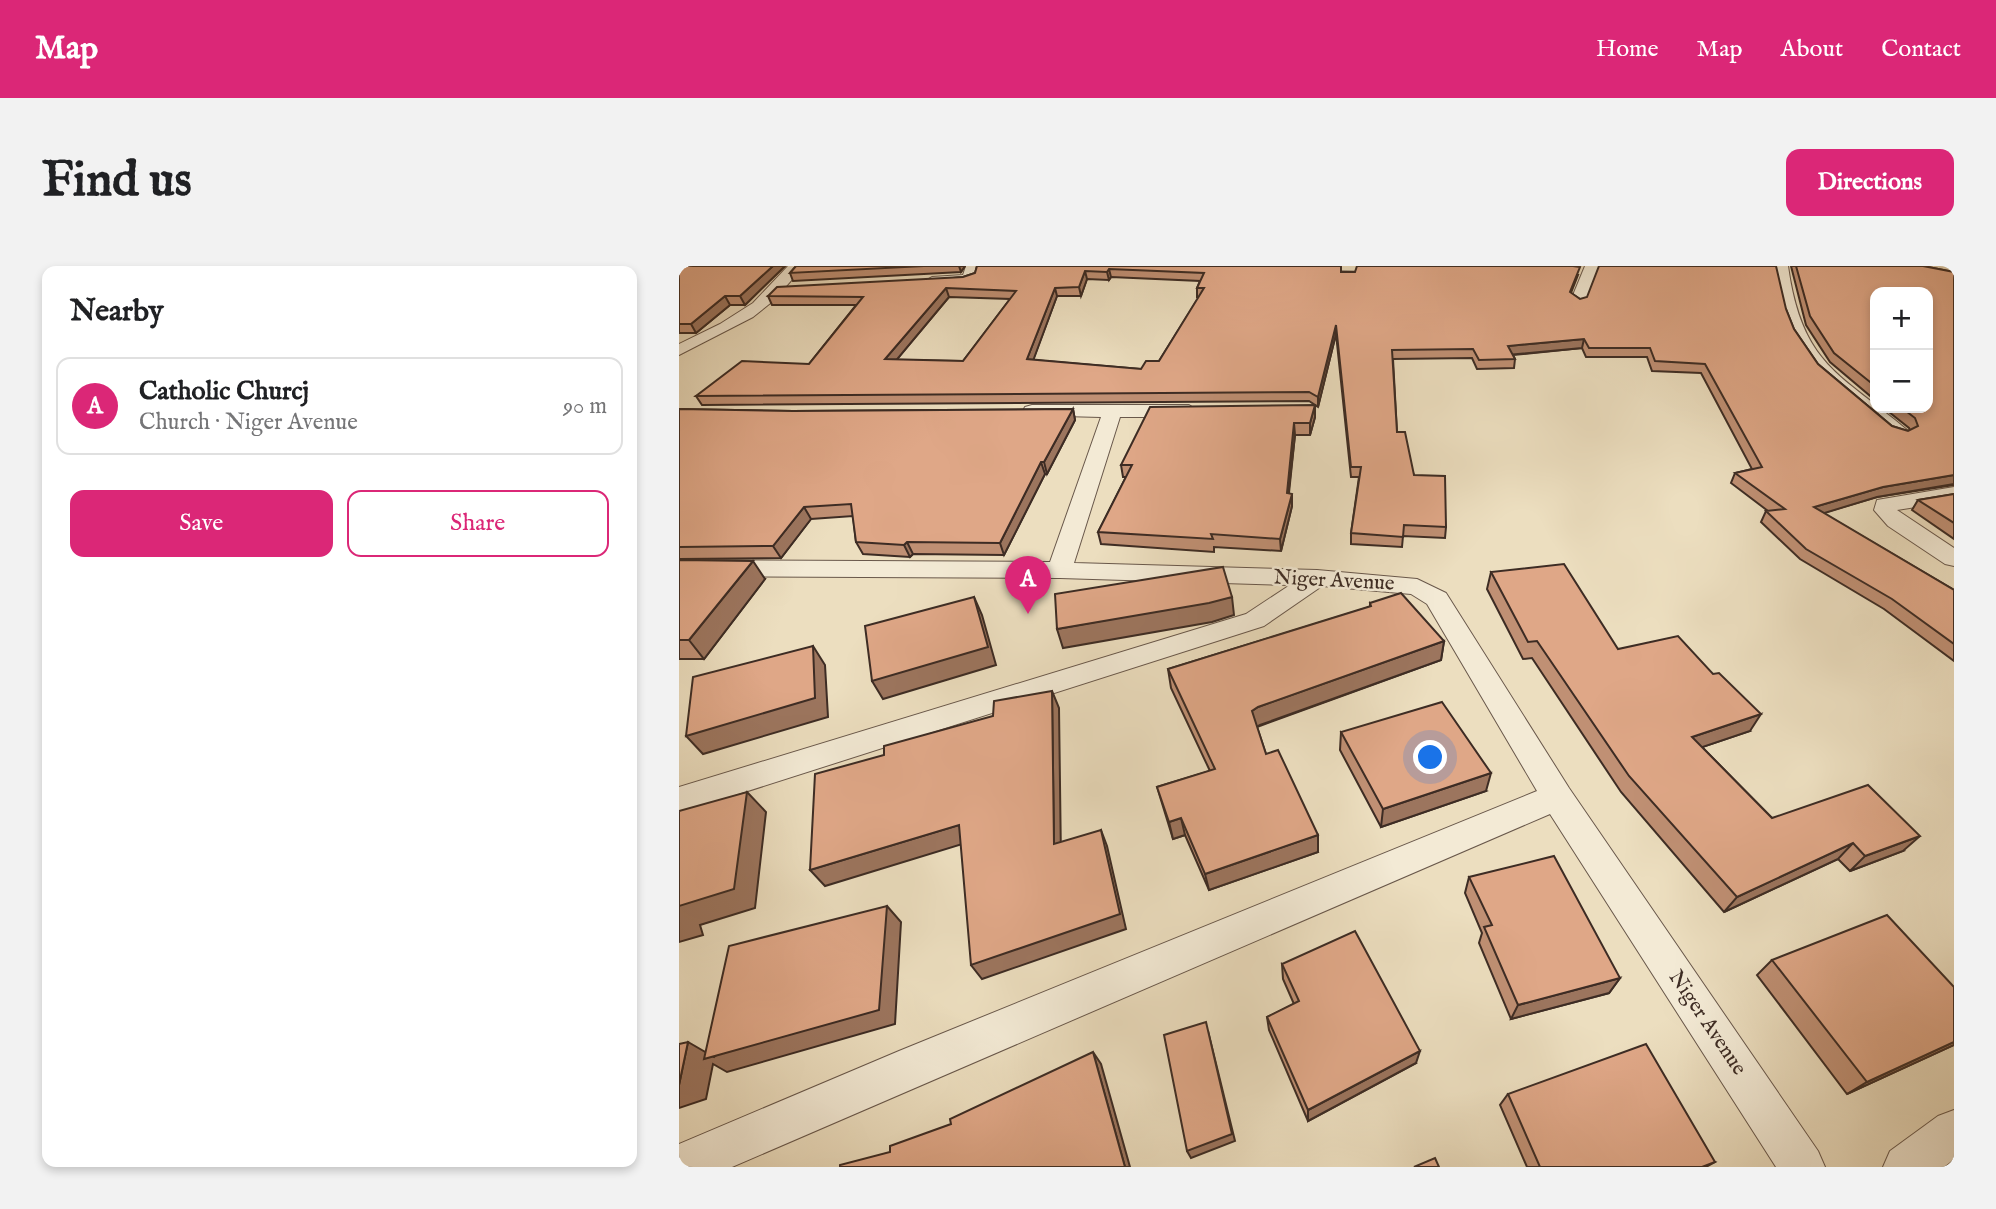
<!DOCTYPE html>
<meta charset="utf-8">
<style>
:root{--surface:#fff;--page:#f2f2f2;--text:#202124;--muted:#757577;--line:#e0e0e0;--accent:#db2777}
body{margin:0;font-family:"IM FELL English",serif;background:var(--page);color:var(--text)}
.controls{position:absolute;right:21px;top:21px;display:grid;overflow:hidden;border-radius:14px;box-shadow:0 4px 10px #0003}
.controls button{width:63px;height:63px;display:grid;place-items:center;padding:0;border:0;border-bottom:2px solid var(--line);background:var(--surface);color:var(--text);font:35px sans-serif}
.you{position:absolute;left:752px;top:492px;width:24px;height:24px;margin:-18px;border:5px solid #fff;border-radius:50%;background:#1a73e8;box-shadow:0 0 0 10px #1a73e833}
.badge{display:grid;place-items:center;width:46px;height:46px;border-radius:50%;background:var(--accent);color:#fff;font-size:23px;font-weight:700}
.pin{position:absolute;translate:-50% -58px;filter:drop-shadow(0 2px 4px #0008)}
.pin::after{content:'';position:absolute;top:37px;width:24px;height:21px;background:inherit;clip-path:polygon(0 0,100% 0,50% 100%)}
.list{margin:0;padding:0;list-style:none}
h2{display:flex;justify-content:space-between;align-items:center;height:91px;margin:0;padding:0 28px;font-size:30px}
h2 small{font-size:23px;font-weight:400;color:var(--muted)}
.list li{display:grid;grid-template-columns:46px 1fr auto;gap:21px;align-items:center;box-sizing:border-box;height:98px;margin:0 14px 14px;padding:0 14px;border:2px solid var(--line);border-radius:14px}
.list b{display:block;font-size:26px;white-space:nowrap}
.list p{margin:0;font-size:23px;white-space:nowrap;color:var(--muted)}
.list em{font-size:23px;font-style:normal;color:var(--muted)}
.actions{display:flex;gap:14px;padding:21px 28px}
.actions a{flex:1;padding:16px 0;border:2px solid var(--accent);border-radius:14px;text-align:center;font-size:24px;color:var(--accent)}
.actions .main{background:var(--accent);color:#fff}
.map{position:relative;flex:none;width:1275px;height:901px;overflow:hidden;border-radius:14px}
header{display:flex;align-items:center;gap:42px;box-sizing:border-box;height:98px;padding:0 35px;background:var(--accent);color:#fff}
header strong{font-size:33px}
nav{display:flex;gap:38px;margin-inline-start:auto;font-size:24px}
.intro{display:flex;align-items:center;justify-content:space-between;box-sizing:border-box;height:168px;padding:0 42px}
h1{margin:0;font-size:49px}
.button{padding:18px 32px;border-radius:14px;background:var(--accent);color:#fff;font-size:24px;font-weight:700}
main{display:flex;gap:42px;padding:0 42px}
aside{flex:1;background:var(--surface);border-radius:14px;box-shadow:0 4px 10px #0003}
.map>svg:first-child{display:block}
</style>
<header>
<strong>Map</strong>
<nav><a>Home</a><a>Map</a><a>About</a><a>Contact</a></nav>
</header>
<div class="intro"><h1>Find us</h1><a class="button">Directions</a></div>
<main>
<aside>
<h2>Nearby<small></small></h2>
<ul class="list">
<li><span class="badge">A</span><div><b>Catholic Churcj</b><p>Church · Niger Avenue</p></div><em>90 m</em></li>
</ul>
<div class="actions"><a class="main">Save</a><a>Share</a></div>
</aside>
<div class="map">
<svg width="1275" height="901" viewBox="0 0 1275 901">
<rect width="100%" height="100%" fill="#ecdebf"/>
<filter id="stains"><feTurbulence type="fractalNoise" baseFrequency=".00286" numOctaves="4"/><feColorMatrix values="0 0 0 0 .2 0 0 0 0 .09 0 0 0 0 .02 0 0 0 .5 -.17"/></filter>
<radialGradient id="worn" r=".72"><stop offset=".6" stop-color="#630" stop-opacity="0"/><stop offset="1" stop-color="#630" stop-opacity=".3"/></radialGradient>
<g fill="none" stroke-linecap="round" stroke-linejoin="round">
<defs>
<g id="minor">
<path d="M109 0H125L94 35 74 51 0 89V78L41 58 74 37Z"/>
<path d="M287 0H301C301 1 298 11 298 12 292 21 253 21 246 15L253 11 284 9Z"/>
<path d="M906 0H920L908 34 900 39 892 34Z"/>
<path d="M1095 0H1109C1123 100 1161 107 1228 164L1231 168 1228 172C1213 176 1203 163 1192 154 1131 109 1104 78 1095 0Z"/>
<path d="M353 139H510L519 145 510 151H441L395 297 638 304 738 313 767 327 890 522 1139 885 1146 901H1097L871 548 53 901H0V878L220 785 858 525 748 338 732 328 643 320 585 360 0 547V521L567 348 611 319 381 312 0 310V294L371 296 422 151 346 149 344 145 346 141Z"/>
<path d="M1275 221V235L1218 244 1275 282V300L1266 298 1209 260 1195 244 1198 234Z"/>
<path d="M1275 844V893L1265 901H1204L1211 885 1259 850Z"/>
</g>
</defs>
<!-- minor casing -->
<use href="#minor" stroke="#69584b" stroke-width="2"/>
<!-- minor -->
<use href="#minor" fill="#f3ead5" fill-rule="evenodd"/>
</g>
<!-- wall -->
<g fill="#c09074" stroke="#3d2c24" stroke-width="2" fill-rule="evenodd">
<path d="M0 0H106L66 39H51L17 67H0Z"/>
<path d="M117 0H286L282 6 114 15 111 7Z"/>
<path d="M298 0 899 9 892 27 901 33 1107 43 1115 63 1139 98 1213 160 1229 165 1231 164 1230 162 1205 142H1249L1196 26V134L1151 96 1127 59 1112 0H1244L1275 6V219L1198 231 1144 247 1275 324V395L1205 343 1121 293 1082 256 1087 245H1089L1052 217 1056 207 1073 203 1022 107 973 105 968 91H907L903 82 834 89 836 93 835 102 798 103 793 92 714 93 718 166 735 209 767 261 766 272 724 270 723 281 672 278V267L680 211H672L657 68 639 141 636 139V151L631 169H616L610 227 613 240 602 285 535 281V286L422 278 419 266 447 211H444L442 199 636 139 630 135 23 139 17 130 130 98 177 39H93L89 30 284 11 296 7ZM432 11 521 15 518 22V31H520L480 95 462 103 354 94 378 30H402L408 13 430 14ZM270 31 331 33 284 95 217 94Z"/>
<path d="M0 143 114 145 394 143 396 154 368 208H366L325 289 234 288 231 291 184 288 177 276 174 250 132 253 102 292 0 293Z"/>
<path d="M1275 228V273L1233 244 1239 234Z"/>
<path d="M0 294 86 313 25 393H0Z"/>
<path d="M812 306 939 383 1071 465 1023 481 1093 552 1224 585 1171 605 1159 593 1045 646 942 526 853 392 844 393 808 323Z"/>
<path d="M691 337 765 375 762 394 578 461 587 488 639 586 530 624 506 569 494 573 478 521 531 505 492 422 489 403 691 341Z"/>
<path d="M662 466 807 525 702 561 661 484Z"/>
<path d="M790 611 941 712 930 727 832 753 800 677 803 667 786 627Z"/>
<path d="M1093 694 1275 779 1168 828 1078 709Z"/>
<path d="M603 698 737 797 629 855 590 764 588 751 615 738 604 713Z"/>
<path d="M829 828 1036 896 1027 901H848L821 839Z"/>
</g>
<!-- shaded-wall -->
<g fill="#9c755e" stroke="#3d2c24" stroke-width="2">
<path d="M94 0H106L66 39 61 30Z"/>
<path d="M280 0H286L282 6Z"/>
<path d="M430 3 432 11 430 14 428 6Z"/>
<path d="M406 5 408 13 402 30 400 21Z"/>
<path d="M267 22 270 31 210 103 206 93Z"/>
<path d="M376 22 378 30 351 103 348 93Z"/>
<path d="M46 30 51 39 17 67 12 58Z"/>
<path d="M657 59V68L639 141V131Z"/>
<path d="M905 73 903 82 828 89 829 80Z"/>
<path d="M636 139V151L631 169V157Z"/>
<path d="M394 143 396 154 368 208 365 196Z"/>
<path d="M615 157 616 169 608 240V227Z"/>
<path d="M362 196 366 208 325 289 321 277Z"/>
<path d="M1275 209V218L1198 231 1129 252 1135 241 1204 221Z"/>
<path d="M613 228V240L602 285 601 273Z"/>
<path d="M125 241 132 253 102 292 94 280Z"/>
<path d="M228 276 234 288 231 291 225 279Z"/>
<path d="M74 295 86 313 25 393 10 374Z"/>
<path d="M295 331 303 349 317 399 204 433 193 415Z"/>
<path d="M553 331 555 349 533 356 384 382 378 363Z"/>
<path d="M765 375 762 394 581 459 574 463 573 445 579 441Z"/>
<path d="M134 380 146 399 149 451 24 488 7 470Z"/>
<path d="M373 425 380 442 382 594 375 578Z"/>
<path d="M1082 448 1071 465 1003 488 1013 471Z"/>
<path d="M812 507 807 525 702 561 704 543Z"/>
<path d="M68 526 87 546 76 642 21 659 24 669 0 676V640Z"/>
<path d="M502 552 506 569 494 573 490 556Z"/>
<path d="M280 559 290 576 146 620 131 604Z"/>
<path d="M422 564 428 580 447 663 303 713 292 699Z"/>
<path d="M639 569V586L530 624 526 608Z"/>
<path d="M1241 570 1224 585 1171 605 1186 590Z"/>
<path d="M1174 577 1159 593 1045 646 1058 631Z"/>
<path d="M208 640 222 656 216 758 48 806 34 798 27 833 0 842V819L9 776 35 791Z"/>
<path d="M941 712 930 727 832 753 839 739Z"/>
<path d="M529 765 556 875 512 892 508 885Z"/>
<path d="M1275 776V779L1168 828 1188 816Z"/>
<path d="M741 785 737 797 629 855V844Z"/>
<path d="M414 786 422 798 451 901H446Z"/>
</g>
<!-- building -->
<g fill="#dfa787" stroke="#3d2c24" stroke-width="2" fill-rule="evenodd">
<path d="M0 0H94L61 30H46L12 58H0Z"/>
<path d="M117 0H245L111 7Z"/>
<path d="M298 0H662V6H676L678 0H894L901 1 891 26 901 33 908 31 920 0H1097L1107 43 1115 63 1139 98 1213 160 1229 165 1239 160 1236 152 1223 142H1249V26H1196V120L1155 87 1131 50 1117 0H1244L1275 6V209L1204 221 1135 241 1275 324V378L1213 333 1127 283 1087 245 1106 243 1056 207 1083 201 1026 98 976 95 971 82H910L905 73 829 80 836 93 800 94 794 83 713 84 718 166H726L735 209 766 210 767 261 725 259 724 271 672 267 682 201H672L657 59 639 131 630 126 17 130 63 95 130 98 184 31 89 30 98 21 284 11 296 7ZM430 3 525 7 518 22H525L480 95H467L462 103 348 93 376 22 400 21 406 5 428 6ZM267 22 337 25 284 95 206 93Z"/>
<path d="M636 139 631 157H615L608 227 613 228 601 273 532 268 534 273 419 266 453 199H442L471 141Z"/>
<path d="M0 143 114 145 394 143 365 196H362L321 277 228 276 225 279 177 276 172 238 125 241 94 280 0 281Z"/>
<path d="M1275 228V257L1239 234Z"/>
<path d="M0 294 74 295 10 374H0Z"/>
<path d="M885 298 939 383 999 370 1034 408 1040 407 1082 448 1013 471 1093 552 1189 519 1241 570 1186 590 1174 577 1058 631 950 510 858 375 849 376 812 306Z"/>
<path d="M544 301 553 331 530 337 378 363 376 328Z"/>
<path d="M722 327 765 375 579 441 573 445 587 488 599 484 639 569 526 608 502 552 490 556 478 521 536 503 489 403 692 340 691 337Z"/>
<path d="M295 331 309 381 193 415 186 360Z"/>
<path d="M134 380 136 432 7 470 14 411Z"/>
<path d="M373 425 375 578 422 564 441 648 292 699 280 559 131 604 136 508 205 489V480L314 450 315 435Z"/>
<path d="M763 436 812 507 704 543 662 466Z"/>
<path d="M68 526 55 623 0 640V545Z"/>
<path d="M875 590 941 712 839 739 805 661 813 659 790 611Z"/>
<path d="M208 640 200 744 25 793 50 680Z"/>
<path d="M1208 649 1275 721V776L1188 816 1093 694Z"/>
<path d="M676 665 741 785 629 844 588 751 620 735 603 698Z"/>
<path d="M527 756 553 868 508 885 485 769Z"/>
<path d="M9 776 0 819V778Z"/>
<path d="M967 778 1036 896 1023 901H861L829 828Z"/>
<path d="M414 786 446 901H161V899L211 886V880L272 858 271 853Z"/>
<path d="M756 892 760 901H735Z"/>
</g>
<g text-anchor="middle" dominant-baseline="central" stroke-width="5" stroke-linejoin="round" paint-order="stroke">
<!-- street labels -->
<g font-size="21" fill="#3d2c24" stroke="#f3ead5">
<text transform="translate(655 315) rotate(3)">Niger Avenue</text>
<text transform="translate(1028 757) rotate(56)">Niger Avenue</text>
</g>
</g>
<rect width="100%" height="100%" filter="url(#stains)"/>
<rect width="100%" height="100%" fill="url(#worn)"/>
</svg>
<div class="controls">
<button>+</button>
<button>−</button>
</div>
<div class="you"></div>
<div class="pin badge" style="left:349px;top:348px">A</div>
</div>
</main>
